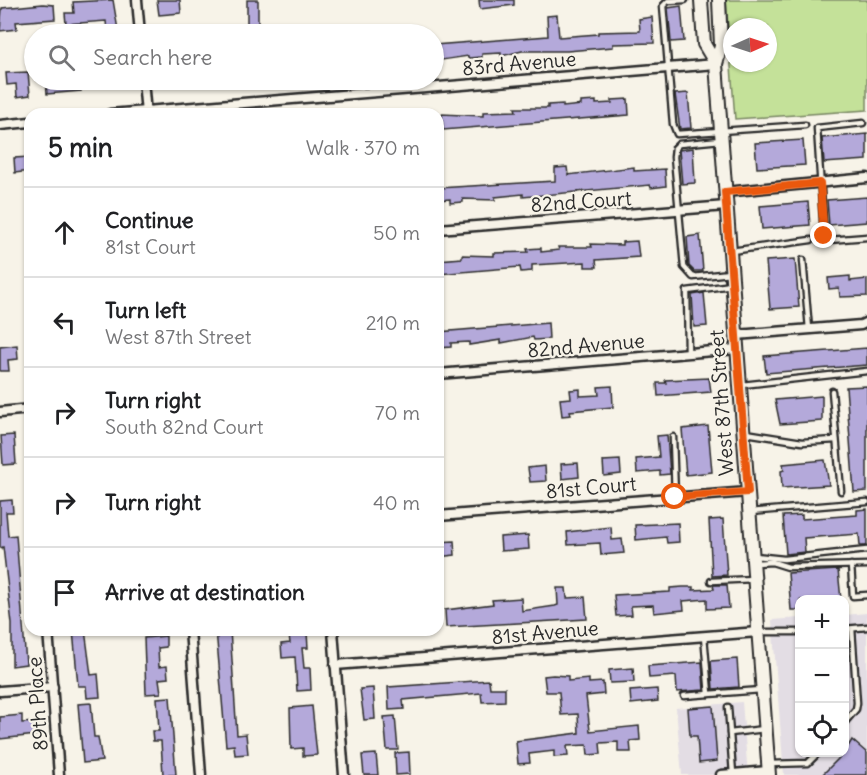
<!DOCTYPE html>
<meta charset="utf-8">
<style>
:root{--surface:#fff;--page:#f2f2f2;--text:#202124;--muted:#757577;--line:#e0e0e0}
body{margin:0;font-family:Delius,sans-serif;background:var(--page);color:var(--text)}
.controls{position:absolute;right:18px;bottom:18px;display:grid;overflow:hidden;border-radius:12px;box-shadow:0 2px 4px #0004}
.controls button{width:54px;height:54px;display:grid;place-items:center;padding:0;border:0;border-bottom:2px solid var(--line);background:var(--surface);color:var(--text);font:30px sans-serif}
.compass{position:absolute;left:723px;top:18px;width:54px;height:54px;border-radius:50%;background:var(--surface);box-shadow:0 2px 4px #0004;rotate:87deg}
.stop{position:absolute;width:18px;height:18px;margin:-14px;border:4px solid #ea580c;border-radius:50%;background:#fff}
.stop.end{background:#ea580c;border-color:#fff;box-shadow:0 2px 6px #0008}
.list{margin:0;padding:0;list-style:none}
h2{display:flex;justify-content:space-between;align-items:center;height:78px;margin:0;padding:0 24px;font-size:26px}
h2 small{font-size:20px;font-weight:400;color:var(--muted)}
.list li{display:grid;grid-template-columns:39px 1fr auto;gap:18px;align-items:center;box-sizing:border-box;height:90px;padding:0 24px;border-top:2px solid var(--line)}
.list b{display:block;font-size:22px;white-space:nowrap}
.list p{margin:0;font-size:20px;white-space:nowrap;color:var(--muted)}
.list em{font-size:20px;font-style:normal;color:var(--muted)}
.icon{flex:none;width:33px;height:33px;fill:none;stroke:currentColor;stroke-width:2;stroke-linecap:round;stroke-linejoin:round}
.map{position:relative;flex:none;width:867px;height:775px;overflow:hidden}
.search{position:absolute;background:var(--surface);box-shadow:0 2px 4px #0004;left:24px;top:24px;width:420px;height:66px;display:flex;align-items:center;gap:15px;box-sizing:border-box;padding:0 21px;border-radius:33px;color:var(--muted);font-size:22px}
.panel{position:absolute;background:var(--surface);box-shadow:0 2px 4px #0004;left:24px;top:108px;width:420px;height:528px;border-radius:18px}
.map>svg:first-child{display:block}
</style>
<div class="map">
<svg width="867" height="775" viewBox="0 0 867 775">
<rect width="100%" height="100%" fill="#f7f3e8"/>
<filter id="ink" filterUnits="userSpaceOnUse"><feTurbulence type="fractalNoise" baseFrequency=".0167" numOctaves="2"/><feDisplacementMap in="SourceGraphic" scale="12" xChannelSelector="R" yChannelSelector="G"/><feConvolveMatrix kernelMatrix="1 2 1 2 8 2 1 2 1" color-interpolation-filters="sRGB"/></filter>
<g filter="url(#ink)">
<!-- built -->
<g fill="#e3dde4">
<path d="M867 613V775H784L772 620 799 618 800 752H844L845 615Z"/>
<path d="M742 702 748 775H682L676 708Z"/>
</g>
<!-- green -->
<path fill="#c4e199" stroke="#788662" stroke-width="1.5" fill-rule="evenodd" d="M726 0H867V110L735 119ZM732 27H768V63H732Z"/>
<!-- building -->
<g fill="#b4a9da" stroke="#2b2b2b" stroke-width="1.5">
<path d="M113 0 118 30 107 31 106 21 66 24 65 13H74L73 2Z"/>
<path d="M157 0H180L181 13 159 15Z"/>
<rect x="247" y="0" width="11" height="28"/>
<path d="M479 0H514V5L480 9Z"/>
<path d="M43 4 54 5 55 19 16 22 17 29 0 31 2 8Z"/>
<path d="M681 6 684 41 671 42 668 8Z"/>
<path d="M557 15 559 37 598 34V32L640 31 639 19 652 17 654 43 613 44V47L567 51H522L501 56V53L482 54V57L468 58V56L435 61 434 45 548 36 547 16Z"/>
<path d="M28 72 30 95 17 97 16 84 7 85 6 73Z"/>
<path d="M46 80H80L81 91 47 94Z"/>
<path d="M688 93 691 128 680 129 675 94Z"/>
<path d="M628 99 629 115 443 130 442 114 483 116V112L516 111 515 108H548V105L563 104V107L581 105V102L596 101V104L612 103V100Z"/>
<path d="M867 134V160L824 163 822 138Z"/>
<path d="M803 140 805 165 757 168 755 143Z"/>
<path d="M693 148 695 183 682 184 679 150Z"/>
<path d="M30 157V171L15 173 14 158Z"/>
<path d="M567 167 568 175 634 167V171L665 169 666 186 651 188 650 185 523 197V194L495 197V200L463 199V202L450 203V199L438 200V188L555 181V168Z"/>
<path d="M867 197V222L829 225 827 200Z"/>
<path d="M808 202 810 225 762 229 760 206Z"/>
<path d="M700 235 703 271H694L689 266 687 237Z"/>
<path d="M637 241 639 257 596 260 597 267H585V262L532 265V271L521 272 520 267 438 274V260L462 258V255L494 256V253L528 252 527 249 541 248V252L559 250 558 247H592L591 244 622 245V242Z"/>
<path d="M795 259 799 307 770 309 766 261Z"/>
<path d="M850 276V281L867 279V296L840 297 839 288 829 289 828 278Z"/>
<path d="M704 293 707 326 694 327 692 295Z"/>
<path d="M548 323 549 339 534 340 533 337 501 343V340L469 345V342L451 343V347L438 348V332Z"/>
<path d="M17 345 18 359 8 360 9 371H0V347Z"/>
<path d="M867 348V365L766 373 764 356Z"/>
<path d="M709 378 711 392 658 396 657 383H666L665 380Z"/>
<path d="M612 386 613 407 570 411 571 415 562 416 560 399 571 398 570 390 580 389V396L599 395 598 387Z"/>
<path d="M867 386V491L854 492 846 387Z"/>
<path d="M822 396V421L780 424 775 400Z"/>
<path d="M708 426 712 472 686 475 682 429Z"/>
<path d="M14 435 16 464 3 465 1 436Z"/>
<path d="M667 435 670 474 660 475V471L637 473 636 459 659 457 657 436Z"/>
<path d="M620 460 621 474 604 476 603 461Z"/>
<path d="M825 460 829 485 782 488 781 471 784 470 783 464Z"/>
<path d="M578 463 579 477 562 479 561 464Z"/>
<path d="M545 466 546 481 530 482 528 468Z"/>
<path d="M12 500 13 512H6L8 536 16 535 26 664 12 666V624L3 547 0 548V501Z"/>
<path d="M867 509V546H860L859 534 804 538 805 552 786 554 783 516 802 515V519L857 515V510Z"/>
<path d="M723 519 727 575 712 576 709 520Z"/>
<path d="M678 523 679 542 667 543 666 537 636 540 635 525Z"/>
<path d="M611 527 612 540 622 539 624 553 601 555 600 543 568 545 567 532Z"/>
<path d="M528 535 529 549 501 551 500 537Z"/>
<path d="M454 541 455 555 438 557V542Z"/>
<path d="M838 570 841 600H800V610H791L788 573Z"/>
<path d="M713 585H727L729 608 707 609V599L683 601 684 610 654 613 653 605 631 606 632 615 616 616 614 595 670 592V588L683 587H693V590L714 589Z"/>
<path d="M557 588H566L567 598 585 597 587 619 446 627 445 610 493 604 492 600 521 598 522 611 555 606 558 605Z"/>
<path d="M73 630H85L91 675 98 674 100 697 87 698 86 686H78Z"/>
<path d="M216 630H230L237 735 246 734 248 754 235 755 234 745 226 746Z"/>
<path d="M307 633 308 648H302L304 668H310L311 690 297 691 295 657 282 658 281 644 290 643 289 635Z"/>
<path d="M166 636V647L158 648 159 667 167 666 168 678 159 679 161 693 146 694 144 638Z"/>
<path d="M737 659 739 687 713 689 711 661Z"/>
<path d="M702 662 704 690 677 692 676 676 649 678 648 666Z"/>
<path d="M633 668 634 682 610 683 609 670Z"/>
<path d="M553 675 568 676V681L589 679V683L603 682 604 694 586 696 590 731 639 726 640 740 630 741 631 752H618V742L600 743 601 754 588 755 587 745 567 746 568 756 554 757V751L529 754 530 763 518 764 516 741 579 733 578 714 561 715 559 692H546L544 676Z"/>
<path d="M489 680 490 688H505V701L482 702 481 693 403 700 404 709 389 710 388 687Z"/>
<path d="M373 688 375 719 364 720 360 689Z"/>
<path d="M657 689 658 701 631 704 630 691Z"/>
<path d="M170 697 176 775H163L161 741H153L152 731H159L157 698Z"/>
<path d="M91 703 94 737H98L102 761 83 763 78 704Z"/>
<path d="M312 706 317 755 303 756V748L291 749 290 708Z"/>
<path d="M713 706 717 761 699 763 697 736H690L688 708Z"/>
<path d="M22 715V723L35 722 36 735 0 739V717Z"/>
<path d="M395 716 398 750H387L384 717Z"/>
<path d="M852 740 867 753V775H822L844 753Z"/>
<path d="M409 752 410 774 396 775 395 753Z"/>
<path d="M376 754 378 775H364L362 755Z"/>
</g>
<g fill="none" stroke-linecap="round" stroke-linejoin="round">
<defs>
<g id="lane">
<path d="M685 0 668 1 663 6 673 124 677 134 805 125"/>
<path d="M863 123 817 128 824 236 829 240 867 237"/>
<path d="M721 140 679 144 675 148 674 157 684 267 693 277 730 273"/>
<path d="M731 251 811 240"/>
<path d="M803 260 809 329"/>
<path d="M688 353 687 291 732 285"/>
<path d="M742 385 867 371"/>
<path d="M832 391 841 491"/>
<path d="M746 433 802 442 836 440"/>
<path d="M673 437 675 497"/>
<path d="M750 512 867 502"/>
<path d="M755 556 784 559 867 550"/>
<path d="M756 563 772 562 788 567 867 565"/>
<path d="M851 565 853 596 867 595"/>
<path d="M711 581 754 579"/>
<path d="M844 629 867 627"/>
<path d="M760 632H800"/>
<path d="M704 636 709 694 761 690"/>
<path d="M684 696 709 694"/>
<path d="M728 707 733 774"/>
<path d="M844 723 856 709 857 703 852 629"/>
<path d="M730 733 765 729"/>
<path d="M769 764 808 763 819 752"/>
</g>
<g id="street">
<path d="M137 0 140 34"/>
<path d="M143 80 146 114"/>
<path d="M110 114 716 64"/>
<path d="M0 125 30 122"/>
<path d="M725 192 867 178"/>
<path d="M438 229 726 206"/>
<path d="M736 335 861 325 867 322"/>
<path d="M438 374 737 349"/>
<path d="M0 412 30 409"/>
<path d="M438 516 748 492"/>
<path d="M48 630 59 775"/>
<path d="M190 630 201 775"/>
<path d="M333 630 344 775"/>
<path d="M335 665 758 632"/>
<path d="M0 691 53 687"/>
<path d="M721 775 768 771"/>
</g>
<g id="secondary">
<path d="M701 0 704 44 716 64"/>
<path d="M719 0 721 46 716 64 769 775"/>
</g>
</defs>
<!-- lane casing -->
<use href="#lane" stroke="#2b2b2b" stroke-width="9"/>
<!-- street casing -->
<use href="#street" stroke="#2b2b2b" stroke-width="13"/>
<!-- secondary casing -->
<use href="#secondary" stroke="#2b2b2b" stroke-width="16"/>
<!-- lane -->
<use href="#lane" stroke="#f7f3e8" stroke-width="4.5"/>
<!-- street -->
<use href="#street" stroke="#f7f3e8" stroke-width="8"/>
<!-- secondary -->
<use href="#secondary" stroke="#f7f3e8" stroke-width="12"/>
</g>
</g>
<g fill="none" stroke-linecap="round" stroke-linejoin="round" filter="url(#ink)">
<!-- route -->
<path stroke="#ea580c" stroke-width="8" d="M675 497 748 492 725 192 820 183 824 236"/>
</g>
<g text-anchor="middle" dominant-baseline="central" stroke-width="4.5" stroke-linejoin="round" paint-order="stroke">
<!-- street labels -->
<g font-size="20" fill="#2b2b2b" stroke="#f7f3e8">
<text transform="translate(519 63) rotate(-5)">83rd Avenue</text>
<text transform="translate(581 201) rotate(-4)">82nd Court</text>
<text transform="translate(586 345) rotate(-5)">82nd Avenue</text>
<text transform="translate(721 403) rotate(-94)">West 87th Street</text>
<text transform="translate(591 487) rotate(-5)">81st Court</text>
<text transform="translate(545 632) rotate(-5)">81st Avenue</text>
<text transform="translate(37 704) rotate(-94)">89th Place</text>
</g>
</g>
</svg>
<div class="controls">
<button>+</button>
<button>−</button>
<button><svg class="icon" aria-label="locate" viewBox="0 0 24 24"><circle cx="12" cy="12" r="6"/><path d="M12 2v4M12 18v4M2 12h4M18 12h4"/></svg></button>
</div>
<svg class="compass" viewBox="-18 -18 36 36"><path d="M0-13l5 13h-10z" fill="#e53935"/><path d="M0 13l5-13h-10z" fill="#757577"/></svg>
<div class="stop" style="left:675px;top:497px"></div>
<div class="stop end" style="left:824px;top:236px"></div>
<div class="search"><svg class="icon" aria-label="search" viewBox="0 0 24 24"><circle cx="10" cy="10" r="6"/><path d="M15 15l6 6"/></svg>Search here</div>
<section class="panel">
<h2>5 min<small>Walk · 370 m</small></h2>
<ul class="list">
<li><svg class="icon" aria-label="ahead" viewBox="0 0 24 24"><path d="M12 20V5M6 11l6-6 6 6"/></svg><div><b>Continue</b><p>81st Court</p></div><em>50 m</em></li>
<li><svg class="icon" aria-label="left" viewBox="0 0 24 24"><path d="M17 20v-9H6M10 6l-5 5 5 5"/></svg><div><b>Turn left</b><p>West 87th Street</p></div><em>210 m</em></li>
<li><svg class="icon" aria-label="right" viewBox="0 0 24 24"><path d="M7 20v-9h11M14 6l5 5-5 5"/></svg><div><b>Turn right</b><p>South 82nd Court</p></div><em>70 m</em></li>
<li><svg class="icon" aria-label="right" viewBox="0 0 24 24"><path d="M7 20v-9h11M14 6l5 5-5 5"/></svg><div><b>Turn right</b></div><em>40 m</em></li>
<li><svg class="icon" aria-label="arrive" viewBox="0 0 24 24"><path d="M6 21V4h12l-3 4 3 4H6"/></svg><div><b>Arrive at destination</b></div></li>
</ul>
</section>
</div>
